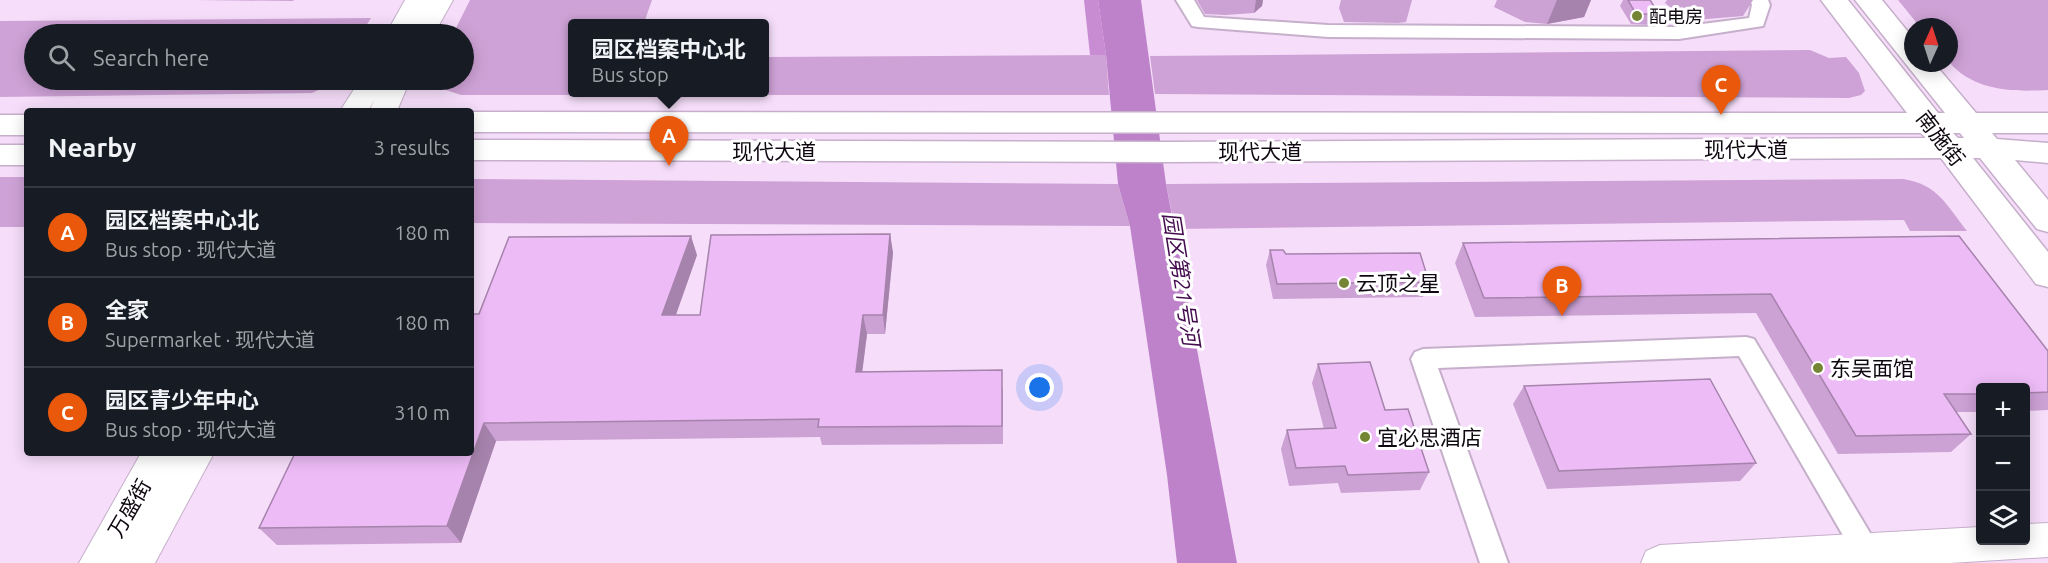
<!DOCTYPE html>
<meta charset="utf-8">
<style>
:root{--surface:#171b24;--page:#242831;--text:#f1f3f6;--muted:#9ea1a6;--line:#363941;--accent:#ea580c}
body{margin:0;font-family:Ubuntu,"Noto Sans SC",sans-serif;background:var(--page);color:var(--text)}
.controls{position:absolute;right:18px;bottom:18px;display:grid;overflow:hidden;border-radius:6px;box-shadow:0 3px 15px #0003}
.controls button{width:54px;height:54px;display:grid;place-items:center;padding:0;border:0;border-bottom:2px solid var(--line);background:var(--surface);color:var(--text);font:30px sans-serif}
.compass{position:absolute;left:1904px;top:18px;width:54px;height:54px;border-radius:50%;background:var(--surface);box-shadow:0 3px 15px #0003;rotate:3deg}
.you{position:absolute;left:1040px;top:388px;width:21px;height:21px;margin:-15px;border:4px solid #fff;border-radius:50%;background:#1a73e8;box-shadow:0 0 0 9px #1a73e833}
.badge{display:grid;place-items:center;width:39px;height:39px;border-radius:50%;background:var(--accent);color:#fff;font-size:20px;font-weight:700}
.pin{position:absolute;translate:-50% -50px;filter:drop-shadow(0 2px 3px #0008)}
.pin::after{content:'';position:absolute;top:32px;width:21px;height:18px;background:inherit;clip-path:polygon(0 0,100% 0,50% 100%)}
.popup{position:absolute;left:568px;top:19px;width:201px;height:78px;box-sizing:border-box;display:grid;place-content:center;border-radius:6px;background:var(--surface);filter:drop-shadow(0 2px 4px #0005);font-size:20px;white-space:nowrap;color:var(--muted)}
.popup b{font-size:22px;color:var(--text)}
.popup::after{content:'';position:absolute;left:50%;top:100%;margin-left:-12px;border:12px solid transparent;border-top-color:var(--surface)}
.list{margin:0;padding:0;list-style:none}
h2{display:flex;justify-content:space-between;align-items:center;height:78px;margin:0;padding:0 24px;font-size:26px}
h2 small{font-size:20px;font-weight:400;color:var(--muted)}
.list li{display:grid;grid-template-columns:39px 1fr auto;gap:18px;align-items:center;box-sizing:border-box;height:90px;padding:0 24px;border-top:2px solid var(--line)}
.list b{display:block;font-size:22px;white-space:nowrap}
.list p{margin:0;font-size:20px;white-space:nowrap;color:var(--muted)}
.list em{font-size:20px;font-style:normal;color:var(--muted)}
.icon{flex:none;width:33px;height:33px;fill:none;stroke:currentColor;stroke-width:2;stroke-linecap:round;stroke-linejoin:round}
.map{position:relative;flex:none;width:2048px;height:563px;overflow:hidden}
.search{position:absolute;background:var(--surface);box-shadow:0 3px 15px #0003;left:24px;top:24px;width:450px;height:66px;display:flex;align-items:center;gap:15px;box-sizing:border-box;padding:0 21px;border-radius:33px;color:var(--muted);font-size:22px}
.panel{position:absolute;background:var(--surface);box-shadow:0 3px 15px #0003;left:24px;top:108px;width:450px;height:348px;border-radius:6px}
.map>svg:first-child{display:block}
</style>
<div class="map">
<svg width="2048" height="563" viewBox="0 0 2048 563">
<rect width="100%" height="100%" fill="#f6defa"/>
<!-- green -->
<g fill="#cea2d6">
<path d="M470 0H652L644 23 573 24V92H765V57L1106 55 1109 95H461L440 88 435 80H464V34H453Z"/>
<path d="M1898 0H2048V90C2012 92 1974 91 1949 62V27H1920Z"/>
<path d="M371 18 361 34H34V80H333L327 86 312 93 0 97V21Z"/>
<path d="M1810 50 1829 58 1846 57 1859 73 1865 91 1861 95 1849 98 1155 94 1150 56Z"/>
<rect x="0" y="177" width="27" height="50"/>
<path d="M471 179 1118 184 1130 226 471 223Z"/>
<path d="M1903 179C1938 184 1947 206 1967 231H1910L1904 220 1175 229 1166 184Z"/>
</g>
<!-- forest -->
<path fill="#c88cd3" d="M1084 0H1098L1106 55H1090Z"/>
<!-- water -->
<path fill="#bd82c9" d="M1098 0H1141L1166 184 1237 563H1177L1167 475 1130 226 1118 184 1106 55Z"/>
<g fill="none" stroke-linecap="round" stroke-linejoin="round">
<defs>
<g id="minor">
<path d="M1176 0H1194L1204 17 1328 25 1679 27 1749 18 1752 5 1750 0H1768L1770 5 1763 26 1679 39 1328 37 1198 27 1192 26Z"/>
<path d="M1746 337 1754 339 1888 563H1859L1739 356 1438 368 1508 563H1480L1411 359 1415 352 1423 349Z"/>
</g>
<g id="secondary">
<path d="M405 0H453L434 34H386Z"/>
<path d="M360 80H410L397 111H369L375 99 368 111H340Z"/>
<path d="M141 453H214L155 563H79Z"/>
<path d="M2048 523V557L1950 563H1641L1646 551 1660 545 1980 527V540H2026V524Z"/>
</g>
<g id="primary">
<path d="M1821 0H1848L1938 113H1945L1855 0H1882L1913 38V63H1934L1976 113H2048V133H1992L1997 139 2048 143V163L2015 160 2048 200V232L2037 229 1980 158H1973L2048 252V287L2036 284 1941 158 1166 162 471 160V140L1166 142 1926 138 1921 133 471 132V112L1907 113ZM1953 133H1960L1964 138H1958Z"/>
<rect x="0" y="115" width="27" height="20"/>
<rect x="0" y="145" width="27" height="20"/>
</g>
</defs>
<!-- minor casing -->
<use href="#minor" stroke="#c6afca" stroke-width="4"/>
<!-- secondary casing -->
<use href="#secondary" stroke="#c6afca" stroke-width="2"/>
<!-- primary casing -->
<use href="#primary" stroke="#c6afca" stroke-width="3"/>
<!-- minor -->
<use href="#minor" fill="#fff" fill-rule="evenodd"/>
<!-- secondary -->
<use href="#secondary" fill="#fff" fill-rule="evenodd"/>
<!-- primary -->
<use href="#primary" fill="#fff" fill-rule="evenodd"/>
</g>
<!-- wall -->
<g fill="#cca1d4">
<path d="M194 0H294L293 1Z"/>
<path d="M1197 0H1263L1262 6 1254 13 1225 15 1205 14Z"/>
<path d="M1341 0H1412L1406 22 1398 23 1344 22 1339 8Z"/>
<path d="M1497 0H1591L1584 17 1547 24 1525 22 1494 7Z"/>
<path d="M1623 0H1650L1659 14 1653 25 1631 24 1620 6Z"/>
<path d="M1667 0H1753L1743 16 1695 20 1684 18 1665 3Z"/>
<path d="M890 234 893 253 885 334H867L862 371 1003 389V444L822 445 820 437 496 441 461 543 277 545 259 528 479 314 697 255 676 315H700Z"/>
<path d="M1959 236 2048 351V410L2025 411V387H1980V412H1956L1971 434 1951 452 1838 454 1756 313 1475 317 1455 263 1463 243Z"/>
<path d="M1270 250 1286 254 1429 282 1423 297 1273 299 1266 265Z"/>
<path d="M1318 364 1385 410 1429 472 1420 490 1341 493 1338 483 1289 486 1281 449 1287 430 1324 429 1312 383Z"/>
<path d="M1524 386 1756 463 1740 481 1547 489 1513 404Z"/>
</g>
<!-- shaded-wall -->
<g fill="#a683ac">
<path d="M1256 0H1263L1262 6 1254 13Z"/>
<path d="M1557 0H1591L1584 17 1547 24Z"/>
<path d="M890 234 893 253 885 334 883 315Z"/>
<path d="M691 236 697 255 669 334 662 315Z"/>
<path d="M863 315 867 334 860 390 856 372Z"/>
<path d="M484 423 496 441 461 543 447 526Z"/>
</g>
<!-- building -->
<g fill="#edbbf6" stroke="#a683ac" stroke-width="1.5">
<path d="M1628 0H1650L1659 14H1636Z"/>
<path d="M890 234 883 315H863L856 372 1002 370V426L818 427 819 419 484 423 447 526 259 528 295 453H471V314H479L509 237 691 236 662 315H700L711 235Z"/>
<path d="M1959 236 2048 351V392L2025 393V387H1980V394H1944L1971 434 1856 436 1771 294 1484 298 1463 243Z"/>
<path d="M1270 250H1283L1286 254 1420 253 1429 282 1277 284Z"/>
<path d="M1370 362 1385 410 1408 409 1429 472 1348 475 1345 466 1296 468 1287 430 1336 428 1318 364Z"/>
<path d="M1710 379 1756 463 1559 471 1524 386Z"/>
</g>
<!-- markers -->
<g fill="#748534" stroke="#fff" stroke-width="2">
<circle cx="1637" cy="16" r="6"/>
<circle cx="1344" cy="283" r="6"/>
<circle cx="1818" cy="368" r="6"/>
<circle cx="1365" cy="437" r="6"/>
</g>
<g text-anchor="middle" dominant-baseline="central" stroke-width="6" stroke-linejoin="round" paint-order="stroke">
<!-- far-poi labels -->
<g font-size="18" fill="#100811" stroke="#fff" text-anchor="start">
<text x="1649" y="16">配电房</text>
</g>
<!-- street labels -->
<g font-size="21" fill="#100811" stroke="#fff">
<text transform="translate(1941 138) rotate(52)">南施街</text>
<text x="1746" y="149">现代大道</text>
<text x="774" y="151">现代大道</text>
<text x="1260" y="151">现代大道</text>
<text transform="translate(129 508) rotate(-60)">万盛街</text>
</g>
<!-- poi labels -->
<g font-size="21" fill="#100811" stroke="#fff" text-anchor="start">
<text x="1356" y="283">云顶之星</text>
<text x="1830" y="368">东吴面馆</text>
<text x="1377" y="437">宜必思酒店</text>
</g>
<!-- water labels -->
<g font-size="22" font-style="italic" fill="#440c4e" stroke="#fff">
<text transform="translate(1182 279) rotate(81)">园区第21号河</text>
</g>
</g>
</svg>
<div class="controls">
<button>+</button>
<button>−</button>
<button><svg class="icon" aria-label="layers" viewBox="0 0 24 24"><path d="M12 4l9 5-9 5-9-5zM3 14l9 5 9-5"/></svg></button>
</div>
<svg class="compass" viewBox="-18 -18 36 36"><path d="M0-13l5 13h-10z" fill="#e53935"/><path d="M0 13l5-13h-10z" fill="#9ea1a6"/></svg>
<div class="you"></div>
<div class="pin badge" style="left:669px;top:166px">A</div>
<div class="popup"><b>园区档案中心北</b>Bus stop</div>
<div class="pin badge" style="left:1562px;top:316px">B</div>
<div class="pin badge" style="left:1721px;top:115px">C</div>
<div class="search"><svg class="icon" aria-label="search" viewBox="0 0 24 24"><circle cx="10" cy="10" r="6"/><path d="M15 15l6 6"/></svg>Search here</div>
<section class="panel">
<h2>Nearby<small>3 results</small></h2>
<ul class="list">
<li><span class="badge">A</span><div><b>园区档案中心北</b><p>Bus stop · 现代大道</p></div><em>180 m</em></li>
<li><span class="badge">B</span><div><b>全家</b><p>Supermarket · 现代大道</p></div><em>180 m</em></li>
<li><span class="badge">C</span><div><b>园区青少年中心</b><p>Bus stop · 现代大道</p></div><em>310 m</em></li>
</ul>
</section>
</div>
